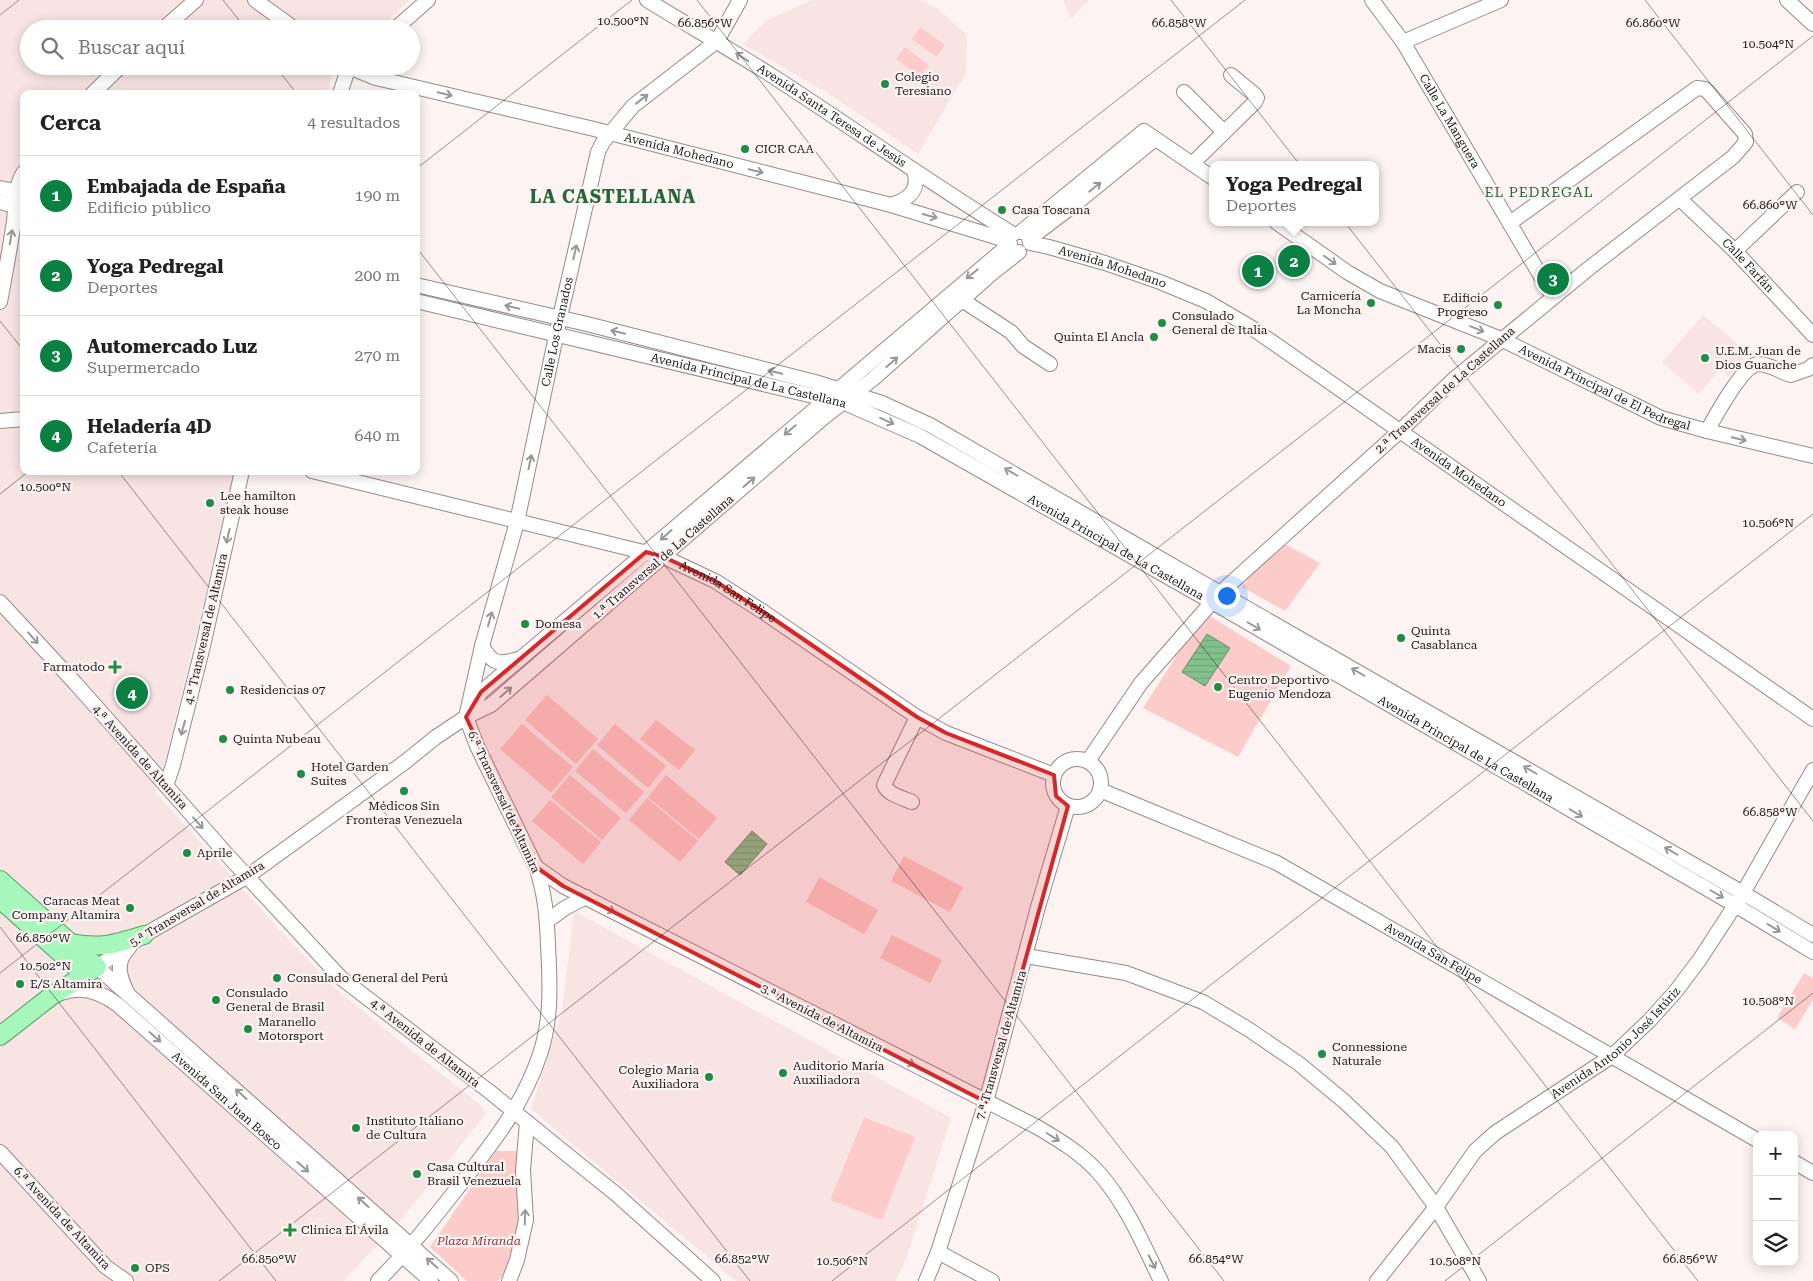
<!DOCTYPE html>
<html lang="es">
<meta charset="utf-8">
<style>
:root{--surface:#fff;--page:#f6f6f6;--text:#222;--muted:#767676;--line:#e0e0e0;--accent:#0b8043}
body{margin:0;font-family:"Roboto Serif",serif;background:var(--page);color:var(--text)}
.controls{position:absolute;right:15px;bottom:15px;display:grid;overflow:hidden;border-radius:10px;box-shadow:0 2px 12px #0003}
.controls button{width:45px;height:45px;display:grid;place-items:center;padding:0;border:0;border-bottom:1px solid var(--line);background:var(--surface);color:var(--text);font:25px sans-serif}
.you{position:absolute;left:1226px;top:595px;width:18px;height:18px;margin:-12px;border:4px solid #fff;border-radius:50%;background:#1a73e8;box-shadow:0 0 0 8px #1a73e833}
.badge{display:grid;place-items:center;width:32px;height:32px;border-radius:50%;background:var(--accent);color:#fff;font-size:16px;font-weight:700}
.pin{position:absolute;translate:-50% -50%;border:2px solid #fff;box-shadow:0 1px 5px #0006}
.popup{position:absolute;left:1209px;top:161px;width:170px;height:65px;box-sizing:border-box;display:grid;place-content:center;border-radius:10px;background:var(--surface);filter:drop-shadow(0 1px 4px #0005);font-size:16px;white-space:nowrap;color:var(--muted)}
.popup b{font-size:19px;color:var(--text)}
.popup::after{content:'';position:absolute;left:50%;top:100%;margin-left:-10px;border:10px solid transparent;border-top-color:var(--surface)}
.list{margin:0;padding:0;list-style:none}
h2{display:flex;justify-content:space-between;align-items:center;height:65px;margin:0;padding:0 20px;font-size:21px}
h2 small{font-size:16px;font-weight:400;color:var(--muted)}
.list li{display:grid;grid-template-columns:32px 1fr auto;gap:15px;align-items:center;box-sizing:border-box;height:80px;padding:0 20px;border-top:1px solid var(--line)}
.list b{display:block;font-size:19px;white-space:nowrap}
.list p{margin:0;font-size:16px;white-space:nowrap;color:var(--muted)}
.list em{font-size:16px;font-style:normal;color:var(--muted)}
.icon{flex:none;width:28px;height:28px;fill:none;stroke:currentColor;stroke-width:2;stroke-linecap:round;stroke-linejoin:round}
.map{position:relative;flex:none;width:1813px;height:1281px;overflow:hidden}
.search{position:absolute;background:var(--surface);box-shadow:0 2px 12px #0003;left:20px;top:20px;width:400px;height:55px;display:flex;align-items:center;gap:12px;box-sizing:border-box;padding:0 18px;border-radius:28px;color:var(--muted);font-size:19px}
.panel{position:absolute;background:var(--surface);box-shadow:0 2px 12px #0003;left:20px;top:90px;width:400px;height:385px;border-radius:10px}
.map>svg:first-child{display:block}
</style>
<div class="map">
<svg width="1813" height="1281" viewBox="0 0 1813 1281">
<defs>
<pattern id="water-rules" width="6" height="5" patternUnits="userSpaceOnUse" patternTransform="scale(1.25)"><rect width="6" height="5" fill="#82c18e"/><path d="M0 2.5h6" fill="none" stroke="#70a57a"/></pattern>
</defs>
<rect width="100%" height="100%" fill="#fdf3f3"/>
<!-- built -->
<g fill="#f8e4e3">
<path d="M0 0H410L378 29H29V66H339L332 74 327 94H24V471H236L166 758 155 792 287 938 340 993 480 1105 486 1112 484 1116 401 1220 343 1281H0Z"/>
<path d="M812 0H919L938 9 967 35 966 73 918 154 829 94 743 44 765 21Z"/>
<path d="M1063 0H1089L1071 19Z"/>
<path d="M1703 315 1748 353 1729 377 1720 369 1699 394 1662 362Z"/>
<path d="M574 911 951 1118 907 1257 896 1281H736L531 1109 562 1011Z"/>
</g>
<!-- green -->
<g fill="#fccccb">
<path d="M920 27 945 45 936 57 912 39Z"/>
<path d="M905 47 929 65 921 77 896 59Z"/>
<path d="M1277 540 1320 563 1285 611 1242 587Z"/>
<path d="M1208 615 1291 666 1238 757 1143 708 1186 641Z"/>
<path d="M547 695 598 739 576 764 525 720Z"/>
<path d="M656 720 695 750 679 770 640 739Z"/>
<path d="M522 724 573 767 551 793 500 749Z"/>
<path d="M615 724 666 766 648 788 597 745Z"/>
<path d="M593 749 644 792 626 813 575 771Z"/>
<path d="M570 775 621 818 602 840 551 797Z"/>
<path d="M666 775 717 818 699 839 648 797Z"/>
<path d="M647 798 698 841 680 862 629 820Z"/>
<path d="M550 800 601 842 583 864 532 821Z"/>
<path d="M904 856 963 887 950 912 891 881Z"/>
<path d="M819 877 878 910 864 934 806 902Z"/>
<path d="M892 935 942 960 930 983 880 958Z"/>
<path d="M1804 973 1813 978V1000L1795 1029 1777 1018Z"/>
<path d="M864 1117 915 1137 882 1220 830 1200Z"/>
<path d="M496 1151H518L521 1222 511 1265 498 1281H467L430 1247Z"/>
</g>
<!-- water -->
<g fill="url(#water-rules)" stroke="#648e6b">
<path d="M1207 634 1230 648 1205 686 1182 672Z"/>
<path d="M752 831 767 844 740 875 725 862Z"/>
</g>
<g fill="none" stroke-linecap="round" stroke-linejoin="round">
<defs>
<g id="minor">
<path d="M255 0 295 29"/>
<path id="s1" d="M647 0C689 26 732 50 774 77 854 129 932 184 1013 234"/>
<path id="s2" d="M1372 0 1403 42 1553 297"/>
<path d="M1787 0 1813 24"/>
<path d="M163 29 196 0"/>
<path d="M395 29 428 0"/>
<path d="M1403 42 1501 0"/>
<path id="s3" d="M346 66 376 78 594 129 891 205 1009 241"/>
<path d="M1184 92 1224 132"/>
<path d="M92 94 121 66"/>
<path d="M340 94 349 66"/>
<path d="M1192 164 1255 102 1257 98 1255 95 1231 75"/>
<path d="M0 188 24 193"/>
<path id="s4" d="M1680 199 1735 251 1813 335"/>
<path d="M0 202 23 208"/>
<path d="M891 205C910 199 920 190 914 170"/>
<path id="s5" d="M1276 222 1347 272 1380 291 1501 339 1661 418 1707 431 1813 456"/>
<path d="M1021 232 1144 131 1213 178"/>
<path d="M1029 239 1074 205 1155 139"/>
<path id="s6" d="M1030 243 1049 247 1105 263 1160 282 1206 301 1252 328 1813 719"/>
<path d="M1735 251 1797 192"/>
<path d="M416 285 587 324 815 382 882 403 930 425 1121 536 1743 893 1813 935"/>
<path d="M962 300 1011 332 1023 346 1050 364"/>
<path id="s7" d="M416 301 847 404 920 436 1226 610 1735 905 1813 952"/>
<path d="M0 302C5 275 10 249 14 221 16 205 14 187 24 172"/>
<path d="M0 421 24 419"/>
<path d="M1707 431C1715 417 1742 366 1758 364 1769 364 1781 372 1791 375L1808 369 1813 365"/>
<path id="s8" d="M312 471 664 557 715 581 765 613 917 717 946 733 1054 775"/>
<path d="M0 602 76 684 230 858 341 978 490 1092 565 1153 616 1194 713 1281"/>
<path d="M482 646C492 664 499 665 518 659"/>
<path d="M472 706 481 692 1010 244"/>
<path id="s9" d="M466 717 482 646 517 522 560 317 598 152 603 142 633 106 717 41 740 0"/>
<circle cx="1077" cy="783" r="24"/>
<path d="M1088 761 1141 683 1220 593 1400 431 1453 380 1588 269 1733 157 1746 142 1745 134 1709 93 1705 89 1697 88 1510 223"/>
<path d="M166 786 173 765 203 646 242 471"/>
<path id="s10" d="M1100 790 1277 863 1757 1140"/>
<path d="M912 802C903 798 888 795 884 785L917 717"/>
<path d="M536 867 563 886 1037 1127C1059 1140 1081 1153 1098 1172 1126 1203 1143 1244 1161 1281"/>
<path d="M547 921 565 908 586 897"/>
<path d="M1026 956 1126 973 1203 1002 1248 1029 1298 1063 1345 1102 1392 1147 1436 1207 1479 1281"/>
<path d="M127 992C119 976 115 961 129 948"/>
<path id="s11" d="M61 993C82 985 101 992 118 1005L431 1281"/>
<path d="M0 1152 106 1267 126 1281"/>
<path d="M1794 1162 1813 1173"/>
<path d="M938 1252 992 1281"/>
<path d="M378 1281C408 1251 433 1219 459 1186 491 1145 524 1104 540 1054 552 1019 550 982 548 945 547 918 545 893 536 867L477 746 466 717"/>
<path d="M451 1281 97 967 144 935 248 876 405 762 436 737 466 717 491 705 823 418 873 379 991 274 1019 252"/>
<path d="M509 1281 517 1260 526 1220 523 1170 527 1122"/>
<path d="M926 1281 938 1252 986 1102 1038 907 1068 806"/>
<path id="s12" d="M1377 1281 1436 1207 1475 1151 1495 1133 1612 1056 1649 1021 1676 991 1700 959 1743 893 1813 770"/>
</g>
<g id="major">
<path d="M0 880 97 967 50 997 0 1036"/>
<path d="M0 899 85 975"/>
<path d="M71 943C101 949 115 944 144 935"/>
</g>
</defs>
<!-- minor casing -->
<use href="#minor" stroke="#988989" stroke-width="16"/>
<!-- major casing -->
<use href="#major" stroke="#51a565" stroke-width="20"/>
<!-- minor -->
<use href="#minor" stroke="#fff" stroke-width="14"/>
<!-- major -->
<use href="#major" stroke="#a7f7bc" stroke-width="18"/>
</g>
<!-- one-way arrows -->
<defs><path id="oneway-shaft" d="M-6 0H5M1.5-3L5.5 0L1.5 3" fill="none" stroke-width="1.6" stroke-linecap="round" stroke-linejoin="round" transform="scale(1.25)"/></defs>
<g stroke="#999797">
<use href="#oneway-shaft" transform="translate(742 57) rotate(-147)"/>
<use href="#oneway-shaft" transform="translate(445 94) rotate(13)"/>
<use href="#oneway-shaft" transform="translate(642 99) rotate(-38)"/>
<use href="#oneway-shaft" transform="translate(756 171) rotate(14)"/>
<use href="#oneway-shaft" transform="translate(1095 187) rotate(-39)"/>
<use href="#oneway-shaft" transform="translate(930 216) rotate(16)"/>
<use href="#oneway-shaft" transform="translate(11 237) rotate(-80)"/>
<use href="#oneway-shaft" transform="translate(575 252) rotate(-77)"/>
<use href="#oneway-shaft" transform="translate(1330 260) rotate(35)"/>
<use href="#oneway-shaft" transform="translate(972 274) rotate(141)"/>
<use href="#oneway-shaft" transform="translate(512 307) rotate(-167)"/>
<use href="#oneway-shaft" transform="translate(1477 329) rotate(22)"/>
<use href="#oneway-shaft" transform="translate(618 332) rotate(-166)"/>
<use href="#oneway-shaft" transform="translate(892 362) rotate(-41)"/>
<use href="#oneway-shaft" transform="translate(775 372) rotate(-166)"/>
<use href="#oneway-shaft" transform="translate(887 421) rotate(24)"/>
<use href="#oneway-shaft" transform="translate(790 430) rotate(140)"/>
<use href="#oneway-shaft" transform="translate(1739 439) rotate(13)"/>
<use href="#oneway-shaft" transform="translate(530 462) rotate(-78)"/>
<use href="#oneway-shaft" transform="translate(1011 472) rotate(-150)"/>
<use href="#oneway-shaft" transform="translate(749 482) rotate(-41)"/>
<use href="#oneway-shaft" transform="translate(666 535) rotate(138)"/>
<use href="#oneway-shaft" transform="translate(228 536) rotate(103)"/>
<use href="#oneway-shaft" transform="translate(490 619) rotate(-74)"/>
<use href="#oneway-shaft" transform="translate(1254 626) rotate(30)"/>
<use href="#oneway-shaft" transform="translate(33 638) rotate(48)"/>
<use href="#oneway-shaft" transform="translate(1358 672) rotate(-150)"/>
<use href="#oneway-shaft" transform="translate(506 692) rotate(-41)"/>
<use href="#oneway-shaft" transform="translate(183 728) rotate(105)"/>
<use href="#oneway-shaft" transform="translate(1530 770) rotate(-150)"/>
<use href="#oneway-shaft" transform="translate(1576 813) rotate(30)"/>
<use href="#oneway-shaft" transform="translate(198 823) rotate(48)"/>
<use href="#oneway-shaft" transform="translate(1671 851) rotate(-150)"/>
<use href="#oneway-shaft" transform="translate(1717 894) rotate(30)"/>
<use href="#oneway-shaft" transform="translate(608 909) rotate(27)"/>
<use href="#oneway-shaft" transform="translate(1774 928) rotate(31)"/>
<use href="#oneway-shaft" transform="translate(155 1037) rotate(41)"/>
<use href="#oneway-shaft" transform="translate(908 1062) rotate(27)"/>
<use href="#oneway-shaft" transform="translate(241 1094) rotate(-138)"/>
<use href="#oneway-shaft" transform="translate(1053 1137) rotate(32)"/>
<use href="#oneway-shaft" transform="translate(303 1167) rotate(41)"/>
<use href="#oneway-shaft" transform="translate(363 1202) rotate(-138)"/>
<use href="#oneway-shaft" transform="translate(525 1217) rotate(-88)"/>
<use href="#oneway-shaft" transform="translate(1152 1262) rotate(63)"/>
<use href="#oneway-shaft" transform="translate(432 1263) rotate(-138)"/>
</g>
<!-- marked area -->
<path fill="#d62828" fill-opacity="0.2" stroke="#d62828" stroke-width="4" stroke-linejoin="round" d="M646 552 664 557 715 581 765 613 917 717 946 733 1054 775 1056 796 1068 806 986 1102 563 886 536 867 466 717 481 692Z"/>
<!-- ticks -->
<path fill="none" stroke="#1d1818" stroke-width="1" stroke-opacity="0.45" d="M223 0 246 29M697 0 1698 1281M1171 0 1813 821M1645 0 1813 215M0 15 19 0M275 66 297 94M416 169 632 0M416 247 1224 1281M0 321 24 351M118 471 750 1281M0 494 29 471M0 927 276 1281M0 973 1245 0M219 1281 1813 36M832 1281 1813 514M1445 1281 1813 993"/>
<!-- markers -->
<g fill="#1e8c43" stroke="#fdf3f3" stroke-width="2">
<circle cx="885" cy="84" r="5"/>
<circle cx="745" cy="149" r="5"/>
<circle cx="1002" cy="210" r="5"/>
<circle cx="1371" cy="303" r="5"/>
<circle cx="1498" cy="305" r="5"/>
<circle cx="1162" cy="323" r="5"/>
<circle cx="1154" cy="337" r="5"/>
<circle cx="1461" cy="349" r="5"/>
<circle cx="1705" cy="358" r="5"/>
<circle cx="210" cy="503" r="5"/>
<circle cx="525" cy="624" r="5"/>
<circle cx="1401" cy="638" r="5"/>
<path d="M112.5 659.5h5v5h5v5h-5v5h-5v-5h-5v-5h5z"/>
<circle cx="1218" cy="687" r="5"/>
<circle cx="230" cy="690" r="5"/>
<circle cx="223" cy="739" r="5"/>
<circle cx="301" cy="774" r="5"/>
<circle cx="404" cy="791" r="5"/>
<circle cx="187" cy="853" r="5"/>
<circle cx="130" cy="908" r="5"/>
<circle cx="277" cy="978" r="5"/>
<circle cx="20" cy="984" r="5"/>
<circle cx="216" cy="1000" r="5"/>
<circle cx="248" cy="1029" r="5"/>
<circle cx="1322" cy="1054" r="5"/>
<circle cx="783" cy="1073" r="5"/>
<circle cx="709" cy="1077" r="5"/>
<circle cx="356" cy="1128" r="5"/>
<circle cx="417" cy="1174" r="5"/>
<path d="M287.5 1222.5h5v5h5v5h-5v5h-5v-5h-5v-5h5z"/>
<circle cx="135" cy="1268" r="5"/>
</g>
<g text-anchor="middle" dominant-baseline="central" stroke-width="4.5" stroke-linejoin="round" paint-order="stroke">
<!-- poi labels -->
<g font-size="12" fill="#1d1818" stroke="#fdf3f3" text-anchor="start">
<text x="895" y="77">Colegio<tspan x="895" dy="14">Teresiano</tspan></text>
<text x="755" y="149">CICR CAA</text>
<text x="1012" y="210">Casa Toscana</text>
<text x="1361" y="296" text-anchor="end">Carnicería<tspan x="1361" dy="14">La Moncha</tspan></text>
<text x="1488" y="298" text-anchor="end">Edificio<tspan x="1488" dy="14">Progreso</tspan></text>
<text x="1172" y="316">Consulado<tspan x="1172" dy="14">General de Italia</tspan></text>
<text x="1144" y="337" text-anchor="end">Quinta El Ancla</text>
<text x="1451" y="349" text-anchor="end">Macis</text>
<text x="1715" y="351">U.E.M. Juan de<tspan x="1715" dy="14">Dios Guanche</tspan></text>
<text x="220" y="496">Lee hamilton<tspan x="220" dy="14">steak house</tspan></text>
<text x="535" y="624">Domesa</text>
<text x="1411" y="631">Quinta<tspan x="1411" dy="14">Casablanca</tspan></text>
<text x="105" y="667" text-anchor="end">Farmatodo</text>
<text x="1228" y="680">Centro Deportivo<tspan x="1228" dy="14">Eugenio Mendoza</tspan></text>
<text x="240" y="690">Residencias 07</text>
<text x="233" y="739">Quinta Nubeau</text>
<text x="311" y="767">Hotel Garden<tspan x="311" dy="14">Suites</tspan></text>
<text x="404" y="806" text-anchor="middle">Médicos Sin<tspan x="404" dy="14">Fronteras Venezuela</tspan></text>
<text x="197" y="853">Aprile</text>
<text x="120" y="901" text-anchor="end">Caracas Meat<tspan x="120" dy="14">Company Altamira</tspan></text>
<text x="287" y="978">Consulado General del Perú</text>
<text x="30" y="984">E/S Altamira</text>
<text x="226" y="993">Consulado<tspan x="226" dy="14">General de Brasil</tspan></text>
<text x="258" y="1022">Maranello<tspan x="258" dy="14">Motorsport</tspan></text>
<text x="1332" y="1047">Connessione<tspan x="1332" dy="14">Naturale</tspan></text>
<text x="793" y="1066">Auditorio María<tspan x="793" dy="14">Auxiliadora</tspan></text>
<text x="699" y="1070" text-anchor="end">Colegio Maria<tspan x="699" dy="14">Auxiliadora</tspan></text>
<text x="366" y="1121">Instituto Italiano<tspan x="366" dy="14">de Cultura</tspan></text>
<text x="427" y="1167">Casa Cultural<tspan x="427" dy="14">Brasil Venezuela</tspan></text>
<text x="301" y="1230">Clínica El Ávila</text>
<text x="145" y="1268">OPS</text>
</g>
<!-- street labels -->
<g font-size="12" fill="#1d1818" stroke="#fdf3f3">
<text stroke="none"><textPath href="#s1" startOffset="218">Avenida Santa Teresa de Jesús</textPath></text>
<text stroke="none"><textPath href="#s2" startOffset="144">Calle La Manguera</textPath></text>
<text stroke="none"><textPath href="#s3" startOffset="344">Avenida Mohedano</textPath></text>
<text stroke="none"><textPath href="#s4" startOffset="95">Calle Farfán</textPath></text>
<text stroke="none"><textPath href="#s6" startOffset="86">Avenida Mohedano</textPath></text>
<text stroke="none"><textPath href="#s9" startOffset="396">Calle Los Granados</textPath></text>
<text stroke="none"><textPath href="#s7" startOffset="342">Avenida Principal de La Castellana</textPath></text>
<text stroke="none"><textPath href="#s5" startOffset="370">Avenida Principal de El Pedregal</textPath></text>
<text transform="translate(1445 390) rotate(-42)">2.ª Transversal de La Castellana</text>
<text stroke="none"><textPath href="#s6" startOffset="491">Avenida Mohedano</textPath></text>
<text stroke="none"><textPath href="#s7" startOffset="748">Avenida Principal de La Castellana</textPath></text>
<text transform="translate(663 557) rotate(-41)">1.ª Transversal de La Castellana</text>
<text stroke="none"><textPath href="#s8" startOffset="435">Avenida San Felipe</textPath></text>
<text transform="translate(206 629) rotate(-77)">4.ª Transversal de Altamira</text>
<text stroke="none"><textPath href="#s7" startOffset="1152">Avenida Principal de La Castellana</textPath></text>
<text transform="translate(140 757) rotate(48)">4.ª Avenida de Altamira</text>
<text transform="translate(504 802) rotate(65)">6.ª Transversal de Altamira</text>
<text transform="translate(197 904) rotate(-31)">5.ª Transversal de Altamira</text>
<text stroke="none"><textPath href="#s10" startOffset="372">Avenida San Felipe</textPath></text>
<text transform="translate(822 1018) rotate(27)">3.ª Avenida de Altamira</text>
<text stroke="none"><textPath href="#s12" startOffset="341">Avenida Antonio José Istúriz</textPath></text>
<text transform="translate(425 1043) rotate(38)">4.ª Avenida de Altamira</text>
<text transform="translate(1001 1045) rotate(-74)">7.ª Transversal de Altamira</text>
<text stroke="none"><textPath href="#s11" startOffset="206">Avenida San Juan Bosco</textPath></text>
<text transform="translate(62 1218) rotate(47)">6.ª Avenida de Altamira</text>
</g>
<!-- park labels -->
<g font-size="12" font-style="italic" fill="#913239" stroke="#fdf3f3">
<text x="479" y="1241">Plaza Miranda</text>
</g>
<!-- neighbourhood labels -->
<g font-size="14" letter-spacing="1" fill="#266738" stroke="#fdf3f3">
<text x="1539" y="192">EL PEDREGAL</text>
</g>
<!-- district labels -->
<g font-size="18" font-weight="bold" letter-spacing="1" fill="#266738" stroke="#fdf3f3">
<text x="613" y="196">LA CASTELLANA</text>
</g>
</g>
<g font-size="12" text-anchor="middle" fill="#1d1818" stroke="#fdf3f3" stroke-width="4.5" stroke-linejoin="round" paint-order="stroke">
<text x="623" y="25">10.500°N</text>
<text x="705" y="27">66.856°W</text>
<text x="1179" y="27">66.858°W</text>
<text x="1653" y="27">66.860°W</text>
<text x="1768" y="48">10.504°N</text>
<text x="1770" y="209">66.860°W</text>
<text x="45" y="491">10.500°N</text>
<text x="1768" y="527">10.506°N</text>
<text x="1770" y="816">66.858°W</text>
<text x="43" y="942">66.850°W</text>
<text x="45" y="970">10.502°N</text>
<text x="1768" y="1005">10.508°N</text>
<text x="269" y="1263">66.850°W</text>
<text x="742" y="1263">66.852°W</text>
<text x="1216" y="1263">66.854°W</text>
<text x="1690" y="1263">66.856°W</text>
<text x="842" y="1265">10.506°N</text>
<text x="1455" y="1265">10.508°N</text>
</g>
</svg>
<div class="controls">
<button>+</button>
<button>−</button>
<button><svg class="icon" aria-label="layers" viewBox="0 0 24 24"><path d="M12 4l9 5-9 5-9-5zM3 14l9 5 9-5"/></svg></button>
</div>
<div class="you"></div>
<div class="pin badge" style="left:1258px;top:271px">1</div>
<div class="pin badge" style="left:1294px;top:261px">2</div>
<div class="popup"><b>Yoga Pedregal</b>Deportes</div>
<div class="pin badge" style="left:1553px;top:279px">3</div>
<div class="pin badge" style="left:132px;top:693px">4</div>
<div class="search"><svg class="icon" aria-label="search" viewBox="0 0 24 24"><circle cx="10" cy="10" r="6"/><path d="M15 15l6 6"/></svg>Buscar aquí</div>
<section class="panel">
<h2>Cerca<small>4 resultados</small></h2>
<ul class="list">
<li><span class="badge">1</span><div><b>Embajada de España</b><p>Edificio público</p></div><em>190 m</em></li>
<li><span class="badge">2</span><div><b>Yoga Pedregal</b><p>Deportes</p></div><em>200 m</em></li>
<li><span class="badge">3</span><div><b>Automercado Luz</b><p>Supermercado</p></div><em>270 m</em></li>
<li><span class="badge">4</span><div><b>Heladería 4D</b><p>Cafetería</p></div><em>640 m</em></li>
</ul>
</section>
</div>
